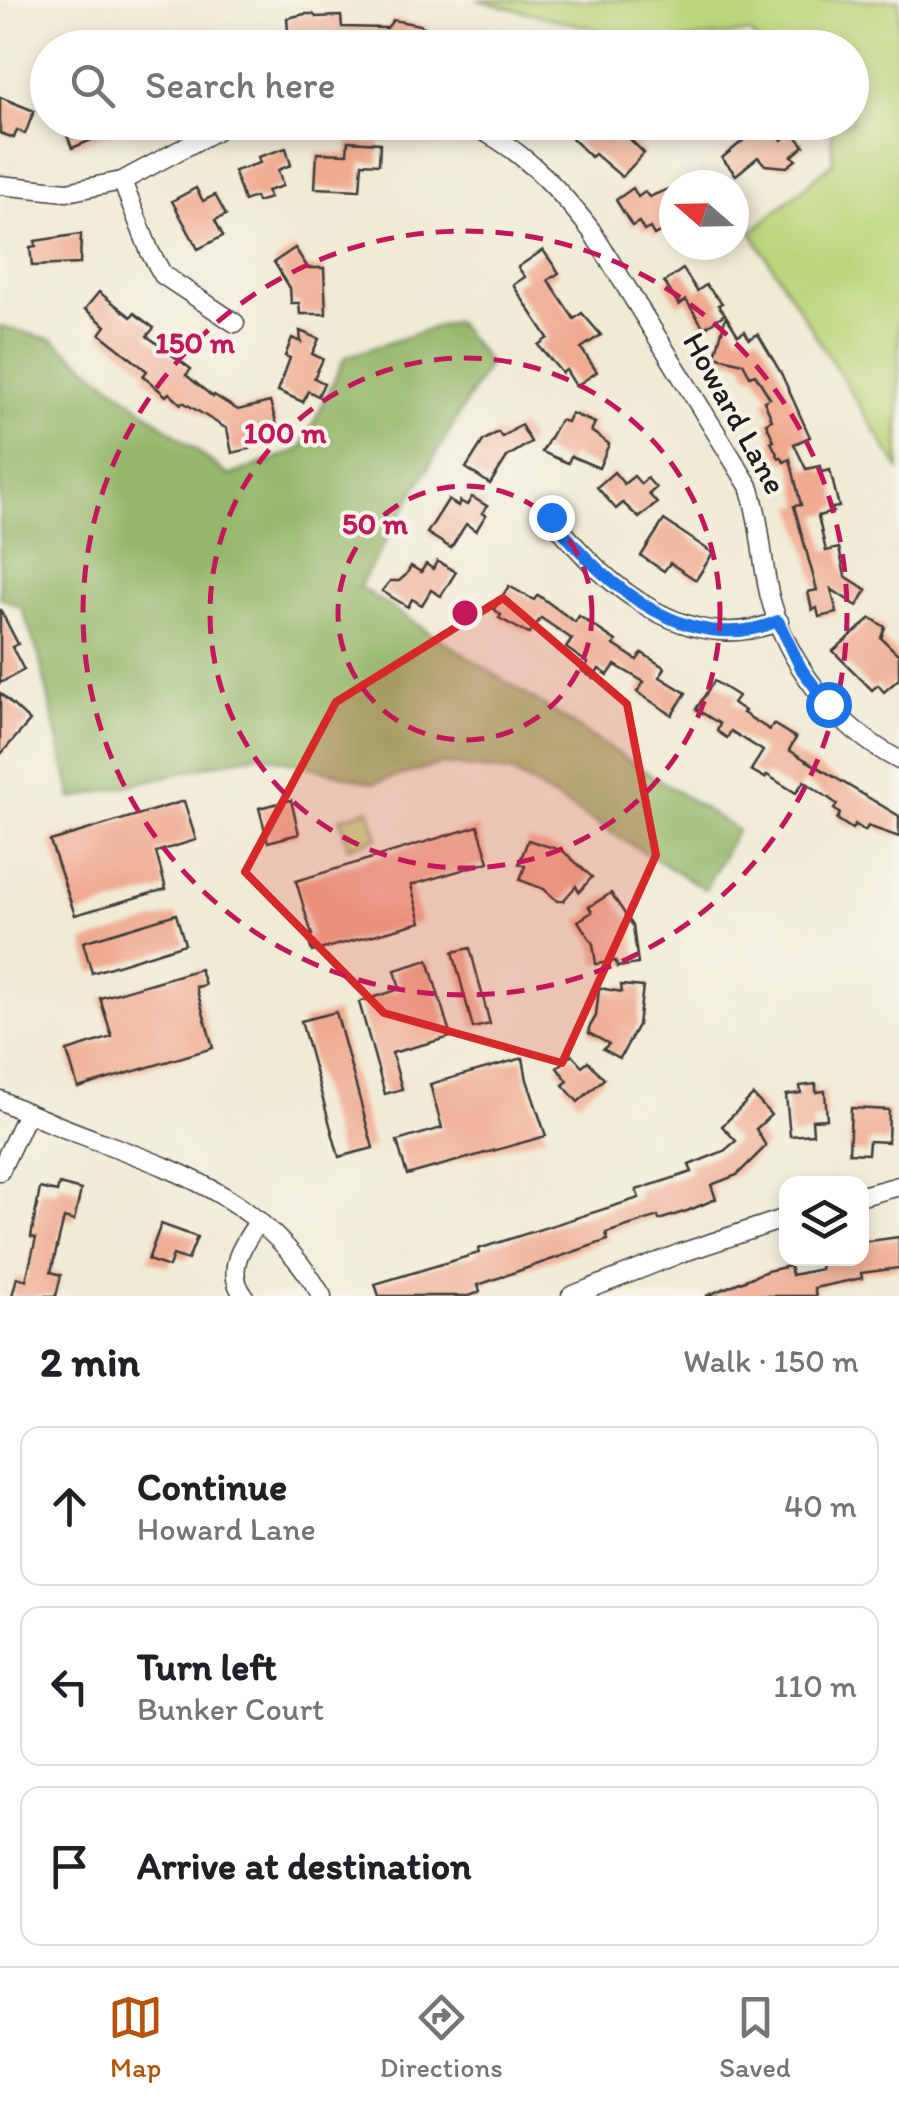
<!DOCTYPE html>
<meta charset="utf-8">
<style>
:root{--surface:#fff;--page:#f2f2f2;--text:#202124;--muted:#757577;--line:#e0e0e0;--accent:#b45309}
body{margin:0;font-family:Itim,sans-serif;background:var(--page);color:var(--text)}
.controls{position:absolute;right:30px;bottom:30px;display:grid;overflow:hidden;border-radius:20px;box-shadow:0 5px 15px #0003}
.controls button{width:90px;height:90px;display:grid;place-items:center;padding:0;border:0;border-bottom:2px solid var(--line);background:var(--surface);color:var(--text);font:50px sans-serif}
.compass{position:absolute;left:659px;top:170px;width:90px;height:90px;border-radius:50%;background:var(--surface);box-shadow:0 5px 15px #0003;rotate:290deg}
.stop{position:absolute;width:30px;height:30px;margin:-22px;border:8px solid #1a73e8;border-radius:50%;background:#fff}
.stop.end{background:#1a73e8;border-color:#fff;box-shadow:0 2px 10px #0008}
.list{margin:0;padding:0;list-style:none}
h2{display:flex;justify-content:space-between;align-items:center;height:130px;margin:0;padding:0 40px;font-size:42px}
h2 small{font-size:32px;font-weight:400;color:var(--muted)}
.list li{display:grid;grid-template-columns:65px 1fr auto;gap:30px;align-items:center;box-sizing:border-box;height:160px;margin:0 20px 20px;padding:0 20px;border:2px solid var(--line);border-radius:20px}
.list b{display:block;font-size:38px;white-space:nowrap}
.list p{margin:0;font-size:32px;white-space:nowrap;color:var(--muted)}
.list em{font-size:32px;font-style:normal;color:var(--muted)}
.icon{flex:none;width:55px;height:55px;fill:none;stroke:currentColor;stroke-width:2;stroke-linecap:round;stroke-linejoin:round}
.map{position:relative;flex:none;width:899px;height:1296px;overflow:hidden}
.search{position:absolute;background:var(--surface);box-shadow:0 5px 15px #0003;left:30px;right:30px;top:30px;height:110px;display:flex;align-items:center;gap:25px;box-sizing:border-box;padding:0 35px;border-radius:55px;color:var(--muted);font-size:38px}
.sheet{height:670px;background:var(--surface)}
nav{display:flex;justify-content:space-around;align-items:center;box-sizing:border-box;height:140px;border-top:2px solid var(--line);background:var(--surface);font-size:28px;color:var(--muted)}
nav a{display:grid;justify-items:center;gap:5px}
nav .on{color:var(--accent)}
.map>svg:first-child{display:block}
</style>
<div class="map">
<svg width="899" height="1296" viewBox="0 0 899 1296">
<rect width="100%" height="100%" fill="#f7f3e8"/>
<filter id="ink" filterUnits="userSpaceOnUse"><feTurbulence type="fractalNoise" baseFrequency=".01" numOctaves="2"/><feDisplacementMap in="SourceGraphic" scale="20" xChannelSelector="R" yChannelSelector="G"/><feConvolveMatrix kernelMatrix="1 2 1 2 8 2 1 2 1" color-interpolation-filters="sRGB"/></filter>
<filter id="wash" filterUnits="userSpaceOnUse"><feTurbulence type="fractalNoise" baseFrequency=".0048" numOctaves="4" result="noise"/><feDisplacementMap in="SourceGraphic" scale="40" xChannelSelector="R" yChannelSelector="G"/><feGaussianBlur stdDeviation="2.25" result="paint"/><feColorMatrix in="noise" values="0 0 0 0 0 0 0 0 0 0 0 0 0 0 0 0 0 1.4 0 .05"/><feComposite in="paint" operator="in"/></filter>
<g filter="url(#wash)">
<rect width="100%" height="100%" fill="#f0ebd5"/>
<!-- green -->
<g fill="#bcd67b" stroke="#6c794c" stroke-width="2.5">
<path d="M477 0H899V469L751 232 833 163 831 126 828 123 852 122V48L763 47 750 33 654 43Z"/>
<path d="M369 809 378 838 348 847 340 818Z"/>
</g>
<!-- forest -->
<path fill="#95b76b" stroke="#586a44" stroke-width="2.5" d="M455 321 489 363 359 587 737 830 705 889 513 773 442 764 374 783 258 754 72 799 39 656 22 608 0 597V326L53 340 229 476 301 449 345 357Z"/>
<g id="blocks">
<!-- building -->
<g fill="#f0aa91">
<path d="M305 14H313L316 17 341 16 342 27 387 28 393 20 420 25 429 30 426 48H325V43L289 45 287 18Z"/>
<path d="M0 97 34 111 25 134 17 130 14 138 0 133Z"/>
<path d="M62 122H133V123L72 148Z"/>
<path d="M587 122H613L644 153 622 177 595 154 591 157 572 138Z"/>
<path d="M758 122H768L782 140 792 131 804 146 792 156 796 160 787 167 765 165 758 157 736 175 722 158 745 139 742 135Z"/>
<path d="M348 141 380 143 379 164 362 163 360 190 315 188 317 153 347 154Z"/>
<path d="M286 148 291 165 278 170 283 186 267 191 270 198 257 202 255 197 244 201 234 171 260 163 258 157Z"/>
<path d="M196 188 203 201 215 195 226 215 215 220 223 236 198 249 172 201Z"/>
<path d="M633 188 638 197 645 192 649 197 668 189 674 199V210L669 214 674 224 654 235 650 228 644 231 639 222 632 226 616 200Z"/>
<path d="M81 234 80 264 32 266 30 247 36 246 35 241Z"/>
<path d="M295 248 308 268H324L326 314H300L299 303H291L290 288 274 262Z"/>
<path d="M543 250 559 273 548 280 574 319 582 313 601 335 581 348 597 372 576 386 566 370 562 373 538 345 548 338 513 285 525 277 518 267Z"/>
<path d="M683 269 697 291 706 285 722 303 718 305 725 314 704 328 686 300 679 305 664 282Z"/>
<path d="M99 292 131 317 134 313 154 328 147 336 191 369 186 375 213 397 214 395 238 410 270 402 277 425 271 427 272 434 248 443 249 449 232 453 227 429 183 402 181 404 169 393 166 396 143 376 147 371 100 334 106 326 85 309Z"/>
<path d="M726 316 738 335 745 331 749 339 758 334 781 373 810 437 794 444 806 469 820 466 822 472 830 470 839 507 832 508 833 512 818 516 826 551 839 548 845 576 867 590 857 606 831 589 837 613 819 617 817 608 812 610 808 592 817 590 794 506 801 505 790 459 784 462 781 457 779 458 771 442 774 441 766 423 772 420 764 401 770 398 755 374 750 376 743 363 715 356Z"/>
<path d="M300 331 319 339 312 354 323 359 314 378 324 383 318 396 308 391 303 402 278 391 290 358 285 356 292 338 301 342Z"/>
<path d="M571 413 595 423 591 431 609 444 599 468 571 456 568 463 542 452 560 420 567 422Z"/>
<path d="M521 425 531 442 507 457 490 484 466 468 483 441 498 432 502 437Z"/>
<path d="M614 472 624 484 634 476 641 484 647 478 656 488 649 494 657 503 639 518 623 503 616 509 597 487Z"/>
<path d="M472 497 487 506 482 513 486 515 476 531 466 524 451 548 427 533 448 500 458 506 460 501 467 505Z"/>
<path d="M664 520 713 553 696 580 670 563 664 571 641 556Z"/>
<path d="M437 561 456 572 441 596 431 590 422 605 412 599 408 607 382 591 390 581H399L406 575 411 566 421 572 426 564 433 569Z"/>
<path d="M509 586 534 600 538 595 575 622 579 616 616 641 614 645 637 660 642 653 665 668 660 677 686 693 672 715 637 692 644 682 615 665 608 675 599 669 593 678 582 671 588 663 566 648 572 639 541 618 529 634 499 618 501 615 494 609Z"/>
<path d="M0 609 18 644 12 647 24 670 0 683Z"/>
<path d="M871 618 885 627 881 638 899 655V679L884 692 878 685 872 690 833 651Z"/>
<path d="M714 681 738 696 733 703 745 711 743 713 770 730 773 724 796 738 789 750 899 816V837L868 826 865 831 855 824 852 829 837 819 840 814 834 809 837 804 804 781 796 793 767 775 765 778 751 770 763 751 731 731 727 738 717 731 720 724 696 709Z"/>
<path d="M0 693 30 721 0 755Z"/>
<path d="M291 800 299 834 268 842 259 808Z"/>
<path d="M184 801 196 840 156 852 166 889 75 915 50 841Z"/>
<path d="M478 826 489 862 411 885 421 922 312 952 307 936 312 935 296 881Z"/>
<path d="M528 840 563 851 592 877 579 892 576 886 563 901H557L544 889 520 880 525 866 519 864Z"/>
<path d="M611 893 633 926 638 964 617 967 616 961 596 964 593 944 578 921 592 912 589 907Z"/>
<path d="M176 914 185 944 92 973 83 942Z"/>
<path d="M470 948 490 1024 473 1028 453 952Z"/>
<path d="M428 960 451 1037 392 1053 402 1089 385 1094 359 1002 400 989 395 970Z"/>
<path d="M200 969 205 985 196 987 213 1048 78 1088 67 1051 112 1037 100 998Z"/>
<path d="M621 985 643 987 638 1025 620 1058 603 1049 609 1044 589 1033V1028L596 1016 599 988 622 992Z"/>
<path d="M336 1012 373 1148 339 1157 301 1021Z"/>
<path d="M572 1055 582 1066 588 1061 604 1079 578 1102 563 1085 568 1081 557 1068Z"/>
<path d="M523 1058 527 1080 546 1136 407 1175 397 1141 442 1128 430 1084Z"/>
<path d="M816 1084V1092L825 1091 827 1119 812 1120 813 1134 790 1136 786 1095 801 1093 800 1086Z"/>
<path d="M753 1095 771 1115 756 1129 766 1146 737 1175 711 1185 716 1199 687 1211 659 1220 658 1216 606 1233 608 1240 478 1285 480 1292 469 1296H379L375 1284 479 1253 478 1249 639 1198 636 1190 692 1172 689 1165 724 1151 736 1141 722 1126Z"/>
<path d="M851 1108 889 1110 888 1142 869 1141 868 1154 849 1153Z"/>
<path d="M59 1184 81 1190 74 1221 64 1218 51 1272 61 1275 56 1296H12L17 1277 26 1280 36 1238 31 1237 40 1188 57 1192Z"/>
<path d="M161 1224 197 1237 188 1260 173 1255 169 1267 148 1260Z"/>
<path d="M899 1237V1268L861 1273 862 1278 814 1288 816 1296H706L767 1271 790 1266 792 1275 821 1269 819 1258H862V1242Z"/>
</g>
</g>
</g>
<g filter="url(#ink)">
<use href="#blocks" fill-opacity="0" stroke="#3c3b38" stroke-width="2.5"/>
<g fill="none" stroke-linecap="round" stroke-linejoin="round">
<defs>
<g id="minor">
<path d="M465 122C519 146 556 185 591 230L749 486C761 522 761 557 769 593 786 663 836 727 899 760"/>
<path d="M122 181 150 252 163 275 235 323"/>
<path d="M0 185 67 192 122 181 232 122"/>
<path d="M551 517C603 584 688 659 779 621"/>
<path d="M0 1100C121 1161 246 1167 322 1296"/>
<path d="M0 1171 27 1113"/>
<path d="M862 1196 899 1186"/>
<path d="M244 1296C224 1270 243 1244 259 1221"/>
<path d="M571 1296 681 1253 786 1218"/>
</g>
</defs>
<!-- minor casing -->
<use href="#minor" stroke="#3c3b38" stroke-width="21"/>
<!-- minor -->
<use href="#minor" stroke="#fff" stroke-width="18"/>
</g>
</g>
<g fill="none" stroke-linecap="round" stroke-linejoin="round" filter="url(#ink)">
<!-- route -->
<path stroke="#1a73e8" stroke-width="12" d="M551 517C603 584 689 659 778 621L802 670 828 704"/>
</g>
<!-- marked area -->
<path fill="#d62828" fill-opacity="0.2" stroke="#d62828" stroke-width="8" stroke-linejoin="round" d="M503 598 627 704 656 855 562 1063 384 1013 245 872 336 702Z"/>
<!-- distance rings -->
<g fill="none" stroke="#c2185b" stroke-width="5" stroke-dasharray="18 12">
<circle cx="465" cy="613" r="127"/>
<circle cx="465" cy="613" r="255"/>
<circle cx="465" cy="613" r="382"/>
</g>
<g text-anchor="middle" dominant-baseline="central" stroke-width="8" stroke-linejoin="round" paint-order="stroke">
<!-- street labels -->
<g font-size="32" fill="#1c1c1c" stroke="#f7f3e8">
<text transform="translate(735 413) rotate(61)">Howard Lane</text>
</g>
</g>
<circle cx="465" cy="613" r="15" fill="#c2185b" stroke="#f7f3e8" stroke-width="5"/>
<g font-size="30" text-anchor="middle" font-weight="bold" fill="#c2185b" stroke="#f7f3e8" stroke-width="8" stroke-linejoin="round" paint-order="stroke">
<text x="195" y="353">150 m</text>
<text x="285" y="443">100 m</text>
<text x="375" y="534">50 m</text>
</g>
</svg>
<div class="controls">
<button><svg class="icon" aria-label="layers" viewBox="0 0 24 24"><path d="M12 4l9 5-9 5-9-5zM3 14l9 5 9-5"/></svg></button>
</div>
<svg class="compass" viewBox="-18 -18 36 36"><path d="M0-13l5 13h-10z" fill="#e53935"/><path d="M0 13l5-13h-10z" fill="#757577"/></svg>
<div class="stop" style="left:828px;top:704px"></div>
<div class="stop end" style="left:551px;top:517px"></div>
<div class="search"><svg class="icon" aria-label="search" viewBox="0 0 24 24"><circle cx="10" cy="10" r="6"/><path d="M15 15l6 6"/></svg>Search here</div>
</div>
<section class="sheet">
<h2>2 min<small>Walk · 150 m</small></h2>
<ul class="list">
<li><svg class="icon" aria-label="ahead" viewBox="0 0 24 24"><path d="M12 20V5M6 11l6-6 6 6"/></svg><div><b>Continue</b><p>Howard Lane</p></div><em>40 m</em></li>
<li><svg class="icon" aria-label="left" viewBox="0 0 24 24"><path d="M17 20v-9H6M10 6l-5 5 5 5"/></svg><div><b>Turn left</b><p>Bunker Court</p></div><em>110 m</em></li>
<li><svg class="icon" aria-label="arrive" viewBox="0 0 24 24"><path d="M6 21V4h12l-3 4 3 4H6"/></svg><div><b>Arrive at destination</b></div></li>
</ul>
</section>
<nav>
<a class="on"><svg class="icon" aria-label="map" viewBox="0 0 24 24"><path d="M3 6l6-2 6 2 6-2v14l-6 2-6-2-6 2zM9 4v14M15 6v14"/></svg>Map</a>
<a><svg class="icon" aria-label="directions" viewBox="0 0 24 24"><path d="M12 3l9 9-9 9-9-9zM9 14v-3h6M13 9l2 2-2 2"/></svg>Directions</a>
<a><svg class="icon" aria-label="saved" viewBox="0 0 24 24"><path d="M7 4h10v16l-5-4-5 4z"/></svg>Saved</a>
</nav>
